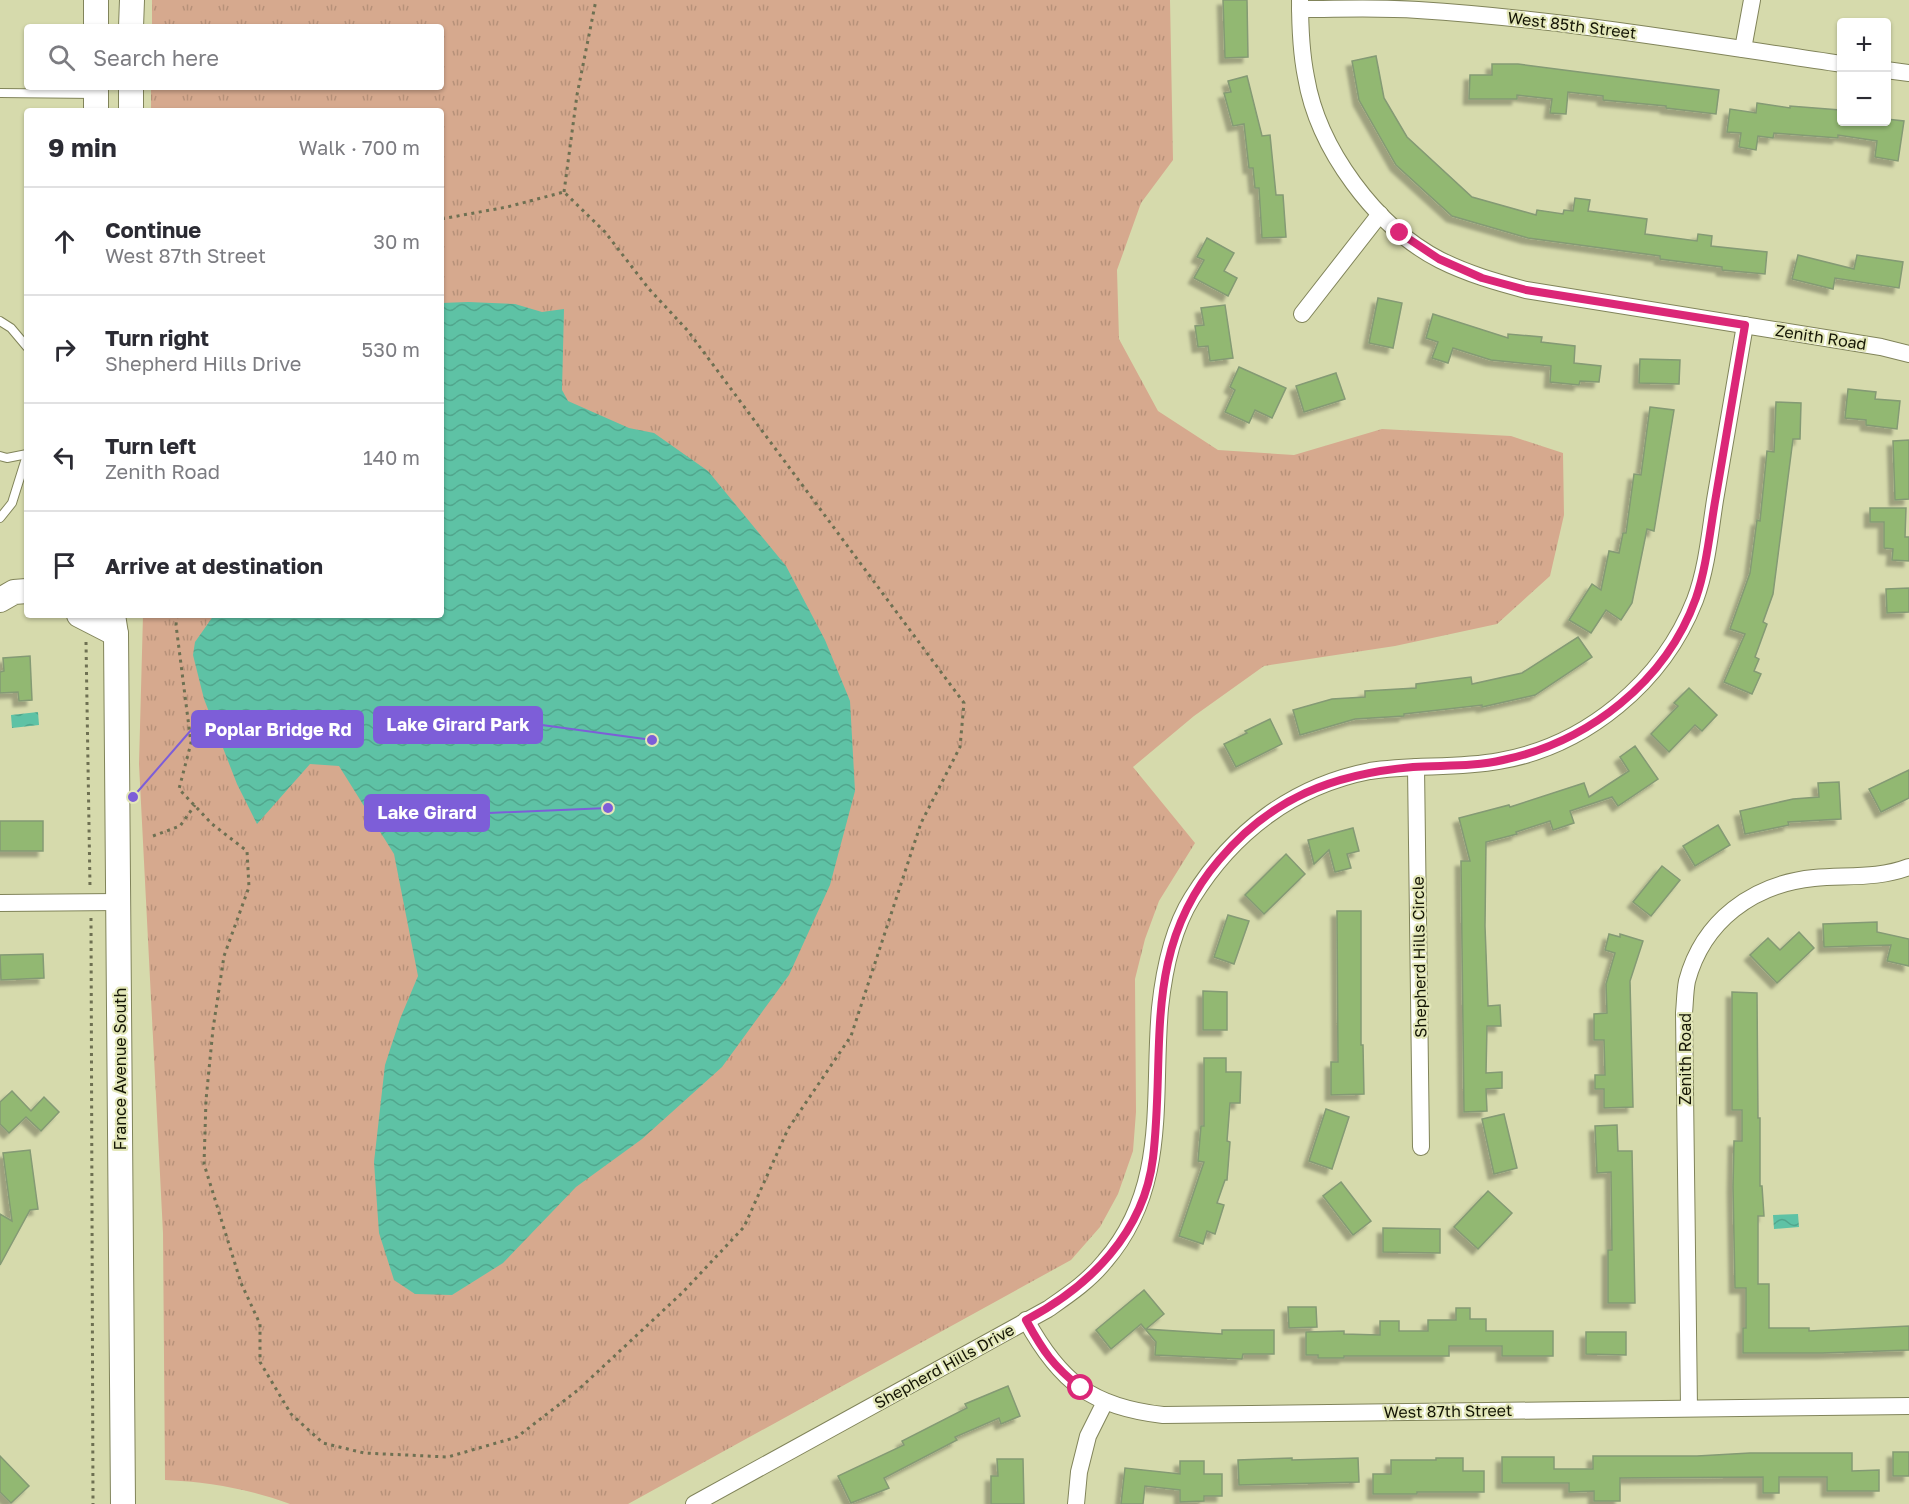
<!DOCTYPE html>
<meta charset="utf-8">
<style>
:root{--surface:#fff;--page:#f2f2f3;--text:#2b2b33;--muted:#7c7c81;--line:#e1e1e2}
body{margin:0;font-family:"Golos Text",sans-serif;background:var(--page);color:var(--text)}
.controls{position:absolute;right:18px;top:18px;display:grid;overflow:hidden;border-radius:6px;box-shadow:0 2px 4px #0004}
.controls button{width:54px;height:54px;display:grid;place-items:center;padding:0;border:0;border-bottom:2px solid var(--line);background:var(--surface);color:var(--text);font:30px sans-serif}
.stop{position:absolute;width:18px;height:18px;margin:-14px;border:4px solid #db2777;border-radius:50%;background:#fff}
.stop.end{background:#db2777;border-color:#fff;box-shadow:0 2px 6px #0008}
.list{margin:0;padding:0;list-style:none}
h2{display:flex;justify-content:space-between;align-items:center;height:78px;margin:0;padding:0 24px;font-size:26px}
h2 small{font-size:20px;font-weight:400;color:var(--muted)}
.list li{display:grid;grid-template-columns:39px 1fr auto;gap:18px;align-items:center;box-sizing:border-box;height:108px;padding:0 24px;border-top:2px solid var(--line)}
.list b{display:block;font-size:22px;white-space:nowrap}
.list p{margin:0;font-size:20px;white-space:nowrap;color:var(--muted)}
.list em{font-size:20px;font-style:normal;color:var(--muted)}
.icon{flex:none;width:33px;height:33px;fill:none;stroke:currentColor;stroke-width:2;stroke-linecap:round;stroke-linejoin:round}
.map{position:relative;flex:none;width:1909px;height:1504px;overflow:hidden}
.search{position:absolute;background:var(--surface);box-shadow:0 2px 4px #0004;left:24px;top:24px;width:420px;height:66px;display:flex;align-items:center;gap:15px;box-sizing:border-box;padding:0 21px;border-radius:6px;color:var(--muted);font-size:22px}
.panel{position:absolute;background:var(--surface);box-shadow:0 2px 4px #0004;left:24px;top:108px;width:420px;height:510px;border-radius:6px}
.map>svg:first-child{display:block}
</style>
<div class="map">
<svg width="1909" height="1504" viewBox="0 0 1909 1504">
<defs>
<pattern id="grass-tufts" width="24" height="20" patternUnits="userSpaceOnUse" patternTransform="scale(1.5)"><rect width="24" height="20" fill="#d6a98e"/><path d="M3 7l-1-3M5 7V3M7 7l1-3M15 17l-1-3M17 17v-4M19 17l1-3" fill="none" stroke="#b79179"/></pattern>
<pattern id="water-waves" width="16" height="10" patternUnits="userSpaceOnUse" patternTransform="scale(1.5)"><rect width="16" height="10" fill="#5ec2a5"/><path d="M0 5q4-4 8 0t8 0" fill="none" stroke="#51a68d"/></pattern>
<filter id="shadow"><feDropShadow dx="-5.5" dy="5.5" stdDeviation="1.5" flood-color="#0004"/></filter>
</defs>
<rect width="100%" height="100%" fill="#d6daac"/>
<!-- grass -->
<path fill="url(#grass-tufts)" d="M152 0H1170L1173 160 1141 203 1117 270 1119 339 1158 411 1218 450 1294 455 1382 429 1511 436 1563 453 1564 515 1550 576 1497 624 1395 646 1264 666 1194 716 1133 767 1195 843 1159 901 1145 939 1135 979 1136 1112 1133 1151 1118 1194 1100 1227 1071 1260 628 1504H290C248 1489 210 1482 165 1480L163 1233 139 764 143 615H441V111H151V87H441V27H152Z"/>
<!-- water -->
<g fill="url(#water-waves)">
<path d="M468 302 515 304 542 312 564 309 562 390 568 401 629 428 654 433 708 471 786 566 825 640 850 701 855 791 830 885 789 975 722 1067 642 1139 576 1187 503 1263 452 1295 415 1294 394 1280 379 1233 374 1162 385 1065 400 1019 418 976 394 854 339 766 310 764 257 824 237 784 204 699 193 655 195 642 214 615H441V303Z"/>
<path d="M38 712 39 725 12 728 11 715Z"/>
<path d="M1798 1214 1799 1227 1774 1229 1773 1215Z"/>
</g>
<!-- building -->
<g fill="#92b872" stroke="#849a74" stroke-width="1.5" filter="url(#shadow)">
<path d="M1223 0H1247L1248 57 1225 58Z"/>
<path d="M1376 56 1384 98 1407 137 1472 197 1536 215 1537 210 1563 214 1564 210 1573 211 1575 198 1590 200 1588 211 1647 219 1645 234 1697 241 1698 234 1712 236 1711 246 1767 252 1765 274 1722 270V267L1660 259V256L1528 238 1452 216 1396 165 1359 100 1352 61Z"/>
<path d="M1492 64H1518L1719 90 1716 114 1666 108V106L1603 100V96L1568 92 1566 114 1550 113 1552 99 1517 95V99H1469L1470 75H1492Z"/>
<path d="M1247 76 1262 136 1270 135 1276 195H1283L1286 237 1262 238 1259 188H1255L1253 168H1249L1244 124 1233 126 1224 93 1231 92 1228 81Z"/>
<path d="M1757 103 1790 108V106L1840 110 1839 122H1887V119L1904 121 1898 161 1875 157 1877 141 1838 135V138L1774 133 1773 138 1758 136 1756 150 1739 147 1741 133 1727 132 1730 109 1756 113Z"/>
<path d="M1207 238 1234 253 1224 271 1237 278 1228 296 1194 278 1204 260 1197 257Z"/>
<path d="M1798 255 1854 269 1857 255 1903 262 1899 288 1835 278 1833 289 1792 279Z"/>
<path d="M1378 298 1402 303 1393 348 1369 343Z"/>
<path d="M1225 305 1233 358 1210 361 1208 346 1198 347 1195 326 1204 325 1201 308Z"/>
<path d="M1433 314 1508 338V334L1542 337 1541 342 1575 346 1574 363 1601 366 1599 382 1580 381 1579 385 1550 382 1551 366 1491 360 1453 348 1448 363 1432 358 1438 342 1426 338Z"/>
<path d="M1640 359 1680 360 1679 384 1639 383Z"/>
<path d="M1239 367 1286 388 1272 418 1255 410 1249 423 1225 412 1235 390 1230 387Z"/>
<path d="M1336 373 1345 399 1304 412 1296 386Z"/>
<path d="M1848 389 1876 392 1875 399 1900 401 1897 429 1866 425V420L1845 418Z"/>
<path d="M1776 402 1801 403 1800 439H1793L1773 594 1763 622 1767 624 1755 657 1759 659 1754 671 1761 674 1752 694 1724 682 1745 634 1730 629 1750 573 1757 520 1760 521 1767 451 1774 452Z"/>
<path d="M1650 407 1674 410 1654 531 1647 529 1632 603 1621 620 1606 610 1591 633 1569 620 1592 584 1601 590 1609 551 1619 553 1623 533H1626L1634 474 1641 475Z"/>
<path d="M1909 440V499L1895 500 1893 441Z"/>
<path d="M1870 508H1906L1905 537H1909V561L1892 560 1893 549 1884 548V522H1870Z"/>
<path d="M1909 588V612L1887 613 1886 589Z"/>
<path d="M1578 637 1592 657 1535 695 1482 707V705L1404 714V716L1355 719 1300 735 1293 710 1332 699 1365 697V691L1416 688V684L1471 677 1472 684 1522 673Z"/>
<path d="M30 656 32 700 19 701 18 692 0 693V672L4 671 3 658Z"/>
<path d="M1689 688 1717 715 1702 731 1695 725 1669 752 1651 734 1678 706 1674 703Z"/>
<path d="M1270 719 1282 744 1236 767 1224 744 1247 733 1245 731Z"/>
<path d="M1635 746 1658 779 1618 806 1612 797 1570 811 1574 823 1553 830 1550 821 1516 832 1517 834 1486 842 1485 926 1488 1006 1500 1005 1501 1026H1487L1486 1073 1502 1072V1088L1486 1089 1487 1111 1464 1112 1461 861H1470L1459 818 1509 805 1510 807 1584 783 1589 797 1629 771 1620 757Z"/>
<path d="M1909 770V798L1881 812 1869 789Z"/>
<path d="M1839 782 1841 819 1788 822 1789 825 1745 834 1740 811 1793 799 1819 797 1818 783Z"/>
<rect x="0" y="821" width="43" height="30"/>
<path d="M1718 825 1730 845 1695 866 1683 846Z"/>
<path d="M1353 828 1359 851 1347 854 1351 868 1335 872 1329 850 1314 864 1308 840Z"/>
<path d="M1286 854 1305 874 1264 914 1245 895Z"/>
<path d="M1662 866 1680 880 1651 916 1633 902Z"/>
<path d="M1337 911H1361V1045H1363L1364 1094 1331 1095V1062H1338Z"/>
<path d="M1228 915 1249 921 1234 964 1214 957Z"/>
<path d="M1877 922V932L1909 939V966L1887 961 1891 945 1824 947 1823 924Z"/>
<path d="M1799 932 1814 948 1777 983 1750 955 1768 938 1780 950Z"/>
<path d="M1609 934 1620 937V934L1643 941 1630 981 1633 1107 1604 1108V1089H1595V1075H1605L1604 1040H1594V1014L1607 1013 1606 984 1615 953 1605 950Z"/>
<path d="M43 954 44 978 1 980 0 955Z"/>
<path d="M1203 991 1227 992V1030H1203Z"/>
<path d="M1732 992 1757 993 1758 1118H1760V1186H1762L1764 1216H1758V1284H1769V1328H1809V1331L1909 1326V1350L1823 1353H1743V1328H1746V1288H1735L1733 1187 1734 1141H1742V1110H1732Z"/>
<path d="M1204 1058H1226V1072H1241L1240 1103H1230L1227 1141 1230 1142 1227 1180H1225L1217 1203 1224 1205 1215 1234 1207 1231 1203 1244 1179 1236 1204 1162 1198 1161 1201 1126H1204Z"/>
<path d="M12 1091 31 1111 44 1097 59 1112 41 1131 26 1117 9 1133 0 1124V1102Z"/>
<path d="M1326 1109 1349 1117 1332 1169 1309 1161Z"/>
<path d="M1504 1114 1517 1168 1494 1174 1482 1119Z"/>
<path d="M1617 1125 1618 1151H1632L1635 1303H1608V1250H1612L1611 1172 1597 1173 1595 1126Z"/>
<path d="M30 1150 38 1209 30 1210 0 1265V1214L12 1221 3 1153Z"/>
<path d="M1341 1182 1371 1221 1353 1235 1323 1196Z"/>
<path d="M1488 1191 1512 1213 1478 1249 1454 1227Z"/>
<path d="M1383 1228 1440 1229V1253L1383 1252Z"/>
<path d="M1144 1290 1164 1314 1146 1329 1222 1334V1330H1274V1354H1243L1242 1359 1155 1355 1156 1342 1141 1324 1111 1349 1096 1330Z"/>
<path d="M1288 1307H1316L1317 1327 1289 1328Z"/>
<path d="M1456 1308H1470V1319H1486V1331H1553V1356H1502V1346H1449V1356H1344V1358H1318V1355H1306V1332L1344 1331V1334L1380 1335V1321H1399V1331H1428V1320H1456Z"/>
<path d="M1586 1332H1626V1355L1586 1354Z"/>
<path d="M1008 1386 1020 1416 1001 1424 999 1418 955 1437 957 1440 884 1478 889 1488 851 1503 838 1476 904 1445 902 1441 967 1408 965 1404Z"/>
<rect x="1893" y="1452" width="16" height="24"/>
<path d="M1750 1453H1852V1471L1879 1470V1491H1827V1477H1779V1493H1763V1477L1620 1478V1501H1594V1491L1569 1492V1483H1502V1457H1554V1469H1593V1456H1697Z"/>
<path d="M0 1456 29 1486 11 1503 0 1492Z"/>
<path d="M1292 1458V1460L1358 1458 1359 1482 1239 1485 1238 1460Z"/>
<path d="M1436 1458H1463V1471H1484V1492H1417V1494H1373V1474H1391V1460H1436Z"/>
<path d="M997 1459H1023L1024 1504H991V1476H998Z"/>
<path d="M1180 1461H1204V1474H1222V1496H1204V1501L1180 1502V1490L1145 1486 1143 1504H1121L1125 1468 1180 1474Z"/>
</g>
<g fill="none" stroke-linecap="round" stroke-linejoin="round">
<defs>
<g id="service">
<path d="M0 93 96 94"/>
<path d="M0 321 11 328 27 347"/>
<path d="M0 456 7 458 27 454"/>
<path d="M0 518 12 503 27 455"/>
</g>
<g id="minor">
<path d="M1300 0C1300 26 1301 52 1306 77 1318 149 1376 227 1440 260 1468 274 1496 282 1526 290L1881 347 1909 354"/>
<path d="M1300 9C1339 9 1379 7 1418 10 1560 19 1700 43 1842 64"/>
<path d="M1743 49 1752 0"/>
<path d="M1886 70 1909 73"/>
<path d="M1302 314 1380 214"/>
<path d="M1416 767 1421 1147"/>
<path d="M0 903 119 902"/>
<path d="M1026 1320C1060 1382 1092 1407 1163 1415L1909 1406"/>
<path d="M1689 1408 1684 1013C1685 1003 1685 991 1687 981 1703 921 1753 884 1814 878 1846 875 1878 879 1909 867"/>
<path d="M694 1504 1048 1309C1068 1295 1089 1281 1105 1261 1169 1187 1152 1098 1160 1008 1164 970 1172 930 1192 898 1233 832 1293 786 1370 771 1412 764 1456 769 1499 761 1586 746 1663 682 1695 600 1707 568 1710 532 1715 500 1725 441 1735 383 1745 325"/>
<path d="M1076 1504 1079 1472 1088 1436 1105 1402"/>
</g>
<g id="secondary">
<path d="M96 27V0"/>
<path d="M131 27 132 0"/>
<path d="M96 87V111"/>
<path d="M131 111V87"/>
<path d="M0 600 14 592 27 591"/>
<path d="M79 615 116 634"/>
<path d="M113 615 116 634 123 1504"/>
</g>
</defs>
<!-- service casing -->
<use href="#service" stroke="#81845a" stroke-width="10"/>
<!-- minor casing -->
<use href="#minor" stroke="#81845a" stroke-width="18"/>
<!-- secondary casing -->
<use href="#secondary" stroke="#81845a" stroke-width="26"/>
<!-- path -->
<g stroke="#6e7052" stroke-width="3" stroke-dasharray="3 4.5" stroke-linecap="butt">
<path d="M564 192 577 95 596 0"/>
<path d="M177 615 176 625 191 743 179 789 212 824 247 851 249 887 224 956 213 1029 206 1100 204 1164 241 1283 260 1324V1362L291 1414 323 1443 364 1453 448 1457 517 1437 578 1390 682 1293 744 1227 788 1129 851 1036 921 823 960 747 964 703 688 331 649 289 605 232 564 192 507 207 441 219"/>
<path d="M86 642 90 887"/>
<path d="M153 836 180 826 195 805"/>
<path d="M91 918 93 1504"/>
</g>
<!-- service -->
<use href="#service" stroke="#fff" stroke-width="8"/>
<!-- minor -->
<use href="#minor" stroke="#fff" stroke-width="16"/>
<!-- secondary -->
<use href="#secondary" stroke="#fff" stroke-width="24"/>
</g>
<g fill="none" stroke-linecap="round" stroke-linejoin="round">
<!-- route -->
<path stroke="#db2777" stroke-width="8" d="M1081 1388C1053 1366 1043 1351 1026 1320 1089 1287 1144 1233 1153 1158 1166 1050 1141 951 1219 860 1271 798 1333 774 1413 767 1442 765 1474 767 1503 760 1588 742 1666 682 1696 598 1707 566 1710 529 1716 496 1726 439 1735 382 1745 325L1526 290 1482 278 1439 259 1400 233"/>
</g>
<g text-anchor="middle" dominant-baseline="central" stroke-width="4.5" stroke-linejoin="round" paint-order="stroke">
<!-- street labels -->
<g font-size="16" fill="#141505" stroke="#e3e7b9">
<text transform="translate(1572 25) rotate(7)">West 85th Street</text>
<text transform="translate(1821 337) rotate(9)">Zenith Road</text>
<text transform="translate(1419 957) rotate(-91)">Shepherd Hills Circle</text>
<text transform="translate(1685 1059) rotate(-90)">Zenith Road</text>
<text transform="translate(120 1069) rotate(-90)">France Avenue South</text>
<text transform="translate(944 1366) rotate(-29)">Shepherd Hills Drive</text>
<text transform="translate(1448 1411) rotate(-1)">West 87th Street</text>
</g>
</g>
<!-- callouts -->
<path fill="none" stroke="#7d5ed8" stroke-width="2" d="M652 740L542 725M133 797L192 729M608 808L489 813"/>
<g fill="#7d5ed8" stroke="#e3e7b9" stroke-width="2">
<circle cx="652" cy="740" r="6"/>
<circle cx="133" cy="797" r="6"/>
<circle cx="608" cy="808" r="6"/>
</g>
<g fill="#7d5ed8" stroke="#7d5ed8" stroke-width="2">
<rect x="374" y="707" width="168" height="36" rx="6"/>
<rect x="192" y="711" width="171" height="36" rx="6"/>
<rect x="365" y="795" width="124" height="36" rx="6"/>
</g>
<g font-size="18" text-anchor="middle" font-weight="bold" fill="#fff">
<text x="458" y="731">Lake Girard Park</text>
<text x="278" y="736">Poplar Bridge Rd</text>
<text x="427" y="819">Lake Girard</text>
</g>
</svg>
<div class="controls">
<button>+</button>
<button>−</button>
</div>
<div class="stop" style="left:1081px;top:1388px"></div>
<div class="stop end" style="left:1400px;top:233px"></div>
<div class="search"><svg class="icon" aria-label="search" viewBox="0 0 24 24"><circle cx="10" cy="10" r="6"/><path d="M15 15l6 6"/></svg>Search here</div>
<section class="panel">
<h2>9 min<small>Walk · 700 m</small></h2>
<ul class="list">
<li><svg class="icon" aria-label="ahead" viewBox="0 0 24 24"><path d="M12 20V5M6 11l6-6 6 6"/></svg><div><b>Continue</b><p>West 87th Street</p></div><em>30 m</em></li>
<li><svg class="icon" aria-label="right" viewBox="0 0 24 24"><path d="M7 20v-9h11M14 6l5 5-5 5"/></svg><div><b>Turn right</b><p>Shepherd Hills Drive</p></div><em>530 m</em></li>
<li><svg class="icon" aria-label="left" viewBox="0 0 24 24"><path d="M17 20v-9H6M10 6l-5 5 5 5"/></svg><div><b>Turn left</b><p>Zenith Road</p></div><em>140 m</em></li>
<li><svg class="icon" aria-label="arrive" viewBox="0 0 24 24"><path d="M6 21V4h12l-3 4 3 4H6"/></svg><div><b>Arrive at destination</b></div></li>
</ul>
</section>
</div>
